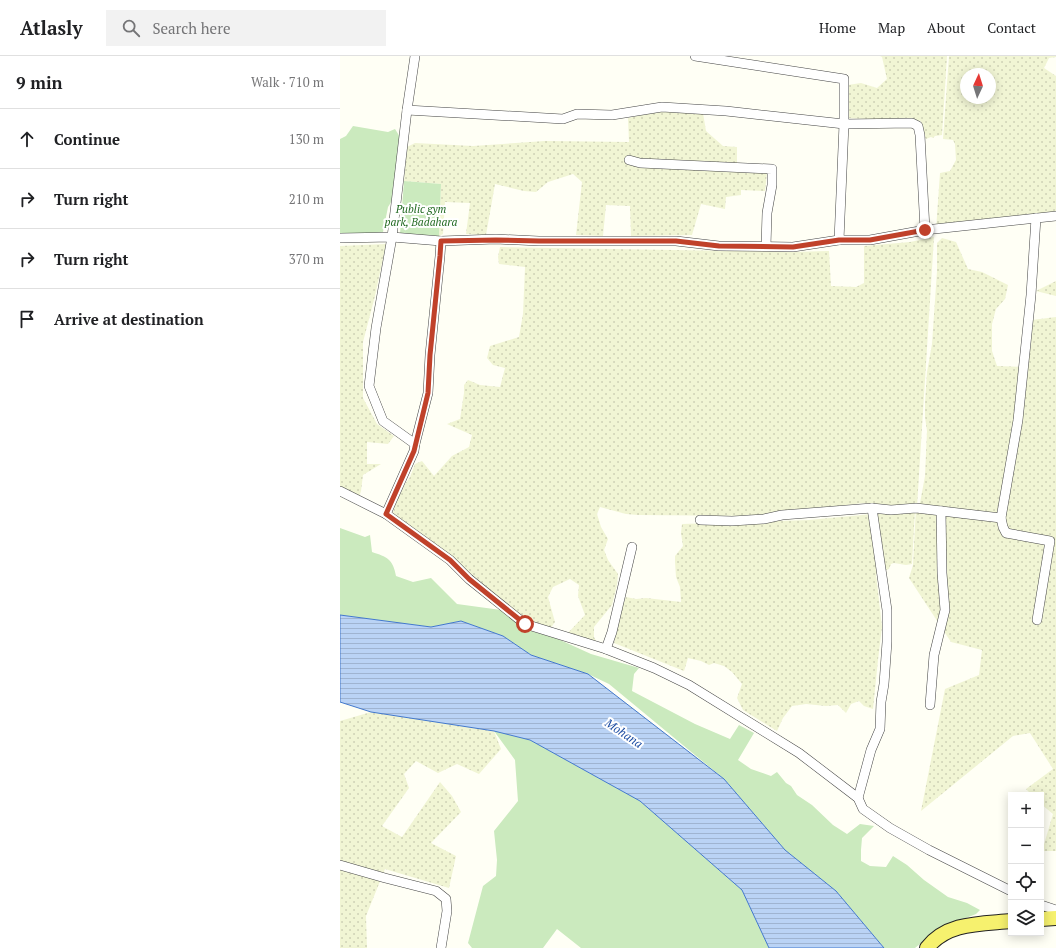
<!DOCTYPE html>
<meta charset="utf-8">
<style>
:root{--surface:#fff;--page:#f2f2f2;--text:#202124;--muted:#757577;--line:#e0e0e0}
body{margin:0;font-family:"PT Serif",serif;background:var(--page);color:var(--text)}
.controls{position:absolute;right:12px;bottom:12px;display:grid;overflow:hidden;border-radius:0px;box-shadow:0 2px 10px #0003}
.controls button{width:36px;height:36px;display:grid;place-items:center;padding:0;border:0;border-bottom:1px solid var(--line);background:var(--surface);color:var(--text);font:20px sans-serif}
.compass{position:absolute;left:620px;top:12px;width:36px;height:36px;border-radius:50%;background:var(--surface);box-shadow:0 2px 10px #0003;rotate:4deg}
.stop{position:absolute;width:12px;height:12px;margin:-9px;border:3px solid #c0412a;border-radius:50%;background:#fff}
.stop.end{background:#c0412a;border-color:#fff;box-shadow:0 1px 4px #0008}
.list{margin:0;padding:0;list-style:none}
h2{display:flex;justify-content:space-between;align-items:center;height:52px;margin:0;padding:0 16px;font-size:17px}
h2 small{font-size:13px;font-weight:400;color:var(--muted)}
.list li{display:grid;grid-template-columns:26px 1fr auto;gap:12px;align-items:center;box-sizing:border-box;height:60px;padding:0 16px;border-top:1px solid var(--line)}
.list b{display:block;font-size:15px;white-space:nowrap}
.list em{font-size:13px;font-style:normal;color:var(--muted)}
.icon{flex:none;width:22px;height:22px;fill:none;stroke:currentColor;stroke-width:2;stroke-linecap:round;stroke-linejoin:round}
.map{position:relative;flex:none;width:716px;height:892px;overflow:hidden}
header{display:flex;align-items:center;gap:24px;box-sizing:border-box;height:56px;padding:0 20px;background:var(--surface);border-bottom:1px solid var(--line)}
header strong{font-size:19px}
nav{display:flex;gap:22px;margin-inline-start:auto;font-size:14px}
.search{width:280px;height:36px;background:var(--page);display:flex;align-items:center;gap:10px;box-sizing:border-box;padding:0 14px;border-radius:0px;color:var(--muted);font-size:15px}
main{display:flex}
aside{flex:1;background:var(--surface)}
.map>svg:first-child{display:block}
</style>
<header>
<strong>Atlasly</strong>
<div class="search"><svg class="icon" aria-label="search" viewBox="0 0 24 24"><circle cx="10" cy="10" r="6"/><path d="M15 15l6 6"/></svg>Search here</div>
<nav><a>Home</a><a>Map</a><a>About</a><a>Contact</a></nav>
</header>
<main>
<aside>
<h2>9 min<small>Walk · 710 m</small></h2>
<ul class="list">
<li><svg class="icon" aria-label="ahead" viewBox="0 0 24 24"><path d="M12 20V5M6 11l6-6 6 6"/></svg><div><b>Continue</b></div><em>130 m</em></li>
<li><svg class="icon" aria-label="right" viewBox="0 0 24 24"><path d="M7 20v-9h11M14 6l5 5-5 5"/></svg><div><b>Turn right</b></div><em>210 m</em></li>
<li><svg class="icon" aria-label="right" viewBox="0 0 24 24"><path d="M7 20v-9h11M14 6l5 5-5 5"/></svg><div><b>Turn right</b></div><em>370 m</em></li>
<li><svg class="icon" aria-label="arrive" viewBox="0 0 24 24"><path d="M6 21V4h12l-3 4 3 4H6"/></svg><div><b>Arrive at destination</b></div></li>
</ul>
</aside>
<div class="map">
<svg width="716" height="892" viewBox="0 0 716 892">
<defs>
<pattern id="farmland-dots" width="8" height="8" patternUnits="userSpaceOnUse"><rect width="8" height="8" fill="#f1f5d4"/><path d="M2 2h.1M6 6h.1" fill="none" stroke="#ced1b5" stroke-width="1.8" stroke-linecap="round"/></pattern>
<pattern id="water-rules" width="6" height="5" patternUnits="userSpaceOnUse"><rect width="6" height="5" fill="#bad3f5"/><path d="M0 2.5h6" fill="none" stroke="#9fb4d1"/></pattern>
</defs>
<rect width="100%" height="100%" fill="#fffff5"/>
<!-- farmland -->
<g fill="url(#farmland-dots)" fill-rule="evenodd">
<path d="M540 0H607L602 79 595 80 593 82 591 81 586 83 582 77 581 65 505 62 508 29 521 27 537 32 547 23 542 1Z"/>
<path d="M609 0H716V1L709 2 704 12 716 20V158L596 174 600 117 610 115 616 104 615 88 613 84 603 83ZM626 18H650V42H626Z"/>
<path d="M322 55 363 57 366 75 383 90 397 91V115L427 117 425 135 401 134V139L386 141 385 153 361 148 352 179 291 180 290 150 266 149 263 180 236 179 242 126 233 118 208 126 196 136 184 135 155 128 146 179 126 178 130 147 105 146 103 178 99 180 101 128 64 125 67 91 75 87 133 90 205 85 289 86 288 62Z"/>
<path d="M594 181 577 451 580 447 585 420 587 375 585 361V347L587 316 592 288 597 215V187L602 182 616 186 628 213 642 216 668 229 665 243 656 253 652 268V295L657 310 686 311 691 290 692 264 716 261V795H702L713 758 701 748V739H692L686 733 713 713 690 677 673 680 581 755 605 633 639 619 642 594 611 586 569 522 573 509 576 451 523 447 417 460 298 459 286 458 260 451 257 458 261 471 268 483 264 494 268 504 278 518 277 529 272 549 254 571V581L258 589 226 579 245 559 238 540 239 529 230 523 213 531 208 541 215 566 210 573 203 571 186 562 169 550 105 496 57 461 53 457 55 449 65 428 70 421 75 408 82 405 94 420 112 400 129 391 132 379 107 368 120 363 124 337V329L128 324 140 329 160 331 165 312 153 309 147 302 150 290 179 281 183 258 185 211 159 208 158 201 160 191 451 196 489 195 491 230 516 231 524 227V190L570 186Z"/>
<path d="M46 188 35 240 23 286V342L37 368 54 380 48 388 27 386V408H41L23 419 21 435 19 441 0 434V190Z"/>
<path d="M716 225V240L696 235Z"/>
<path d="M575 454 572 508 566 509 554 507 551 508 549 513 536 518 542 571 538 604 533 653 524 650 519 645 511 648 506 657 498 649 486 650 466 648 452 650 443 662 437 675 403 654 397 642 402 628 392 616 384 610 374 607 369 609 361 605 348 602 344 615 274 587 281 554 286 541 296 543 306 542 341 546 340 531 336 521 335 506V500L343 490 341 477 342 468 469 464Z"/>
<path d="M31 656 154 675 161 693 139 718 117 708 98 717 76 705 64 718 69 732 42 770 62 781 100 726 112 740 121 756 91 787 116 800 109 832 45 813 26 860 27 892H0V665Z"/>
</g>
<!-- green -->
<g fill="#cbeabe">
<path d="M13 70 48 76 55 73 60 81 55 140 48 151 43 176 16 180H0V83L6 80Z"/>
<path d="M64 125 101 128 99 180 60 178Z"/>
<path d="M0 472 25 481 30 479 32 496C47 501 53 503 56 520L73 526 91 522 117 548 161 554 188 574 218 583 251 598 299 612 294 618 292 635 355 668 390 683 399 669 414 677 398 704 411 713 431 720 437 716 446 727 451 730 457 739 472 749 493 769 507 778 520 768 534 770 522 782 521 794V805L530 810 546 811 553 800 567 809 584 824 608 841 627 847 640 854 636 858 611 868 591 879 575 892H544L496 835 445 794 384 723 269 628 248 618 191 599 163 580 121 565 91 571 0 559Z"/>
<path d="M154 675 190 684 300 745 402 834 429 892H241L217 873 203 892H132L128 887 143 830 156 820 157 804 154 775 178 745 175 704Z"/>
</g>
<!-- water -->
<path fill="url(#water-rules)" stroke="#4278cc" d="M0 559 91 571 121 565 163 580 191 599 248 618 384 723 445 794 496 835 544 892H429L402 834 300 745 190 684 154 675 31 656 0 646Z"/>
<g fill="none" stroke-linecap="round" stroke-linejoin="round">
<defs>
<g id="street">
<path d="M355 0 504 23V68L499 184"/>
<path d="M67 54 223 63 237 58 272 59 322 51 386 55 504 68 572 67 578 70 580 79 585 174"/>
<path d="M289 104 300 107 432 113V129L427 157 426 190"/>
<path d="M0 182 52 181 101 185 156 183 199 185H336L379 190 453 191 499 184H530L585 174 716 160"/>
<path d="M75 388 88 337 90 299 100 200 101 185"/>
<path d="M0 435 46 458 110 504 129 523 185 568 266 593 314 612 349 629 459 697 518 742 523 753 550 772 589 794 671 835"/>
<path d="M46 458 74 395 75 388 43 365 29 330 36 272 52 181 67 54 75 0"/>
<path d="M661 462 663 471 666 477 710 485 697 564"/>
<path d="M360 464 392 465 424 463 442 459 532 452 551 454 576 452 661 462 678 364 691 239 696 162"/>
<path d="M266 593 272 576 292 491"/>
<path d="M590 649 594 599 605 554 602 517 601 455"/>
<path d="M518 742 531 694 540 673 541 646 544 628 547 586V554L532 452"/>
<path d="M0 809 45 822 96 835 106 843 107 855 101 892"/>
<path d="M701 849 716 854"/>
</g>
<g id="primary">
<path d="M701 863 716 862"/>
<path d="M587 892C607 866 641 868 671 865"/>
</g>
</defs>
<!-- street casing -->
<use href="#street" stroke="#444" stroke-width="10"/>
<!-- primary casing -->
<use href="#primary" stroke="#222" stroke-width="16"/>
<!-- street -->
<use href="#street" stroke="#fff" stroke-width="9"/>
<!-- primary -->
<use href="#primary" stroke="#f6f16e" stroke-width="14"/>
</g>
<g fill="none" stroke-linecap="round" stroke-linejoin="round">
<!-- route -->
<path stroke="#c0412a" stroke-width="5" d="M185 568 129 523 110 504 46 458 74 395 88 337 90 299 100 200 101 185 156 184 199 185H336L379 190 453 191 499 184H530L585 174"/>
</g>
<g text-anchor="middle" dominant-baseline="central" stroke-width="4" stroke-linejoin="round" paint-order="stroke">
<!-- park labels -->
<g font-size="11" font-style="italic" fill="#216921" stroke="#fff">
<text x="81" y="153">Public gym<tspan x="81" dy="13">park, Badahara</tspan></text>
</g>
<!-- water labels -->
<g font-size="12" font-style="italic" fill="#1a4ba2" stroke="#fff">
<text transform="translate(284 677) rotate(34)">Mohana</text>
</g>
</g>
</svg>
<div class="controls">
<button>+</button>
<button>−</button>
<button><svg class="icon" aria-label="locate" viewBox="0 0 24 24"><circle cx="12" cy="12" r="6"/><path d="M12 2v4M12 18v4M2 12h4M18 12h4"/></svg></button>
<button><svg class="icon" aria-label="layers" viewBox="0 0 24 24"><path d="M12 4l9 5-9 5-9-5zM3 14l9 5 9-5"/></svg></button>
</div>
<svg class="compass" viewBox="-18 -18 36 36"><path d="M0-13l5 13h-10z" fill="#e53935"/><path d="M0 13l5-13h-10z" fill="#757577"/></svg>
<div class="stop" style="left:185px;top:568px"></div>
<div class="stop end" style="left:585px;top:174px"></div>
</div>
</main>
